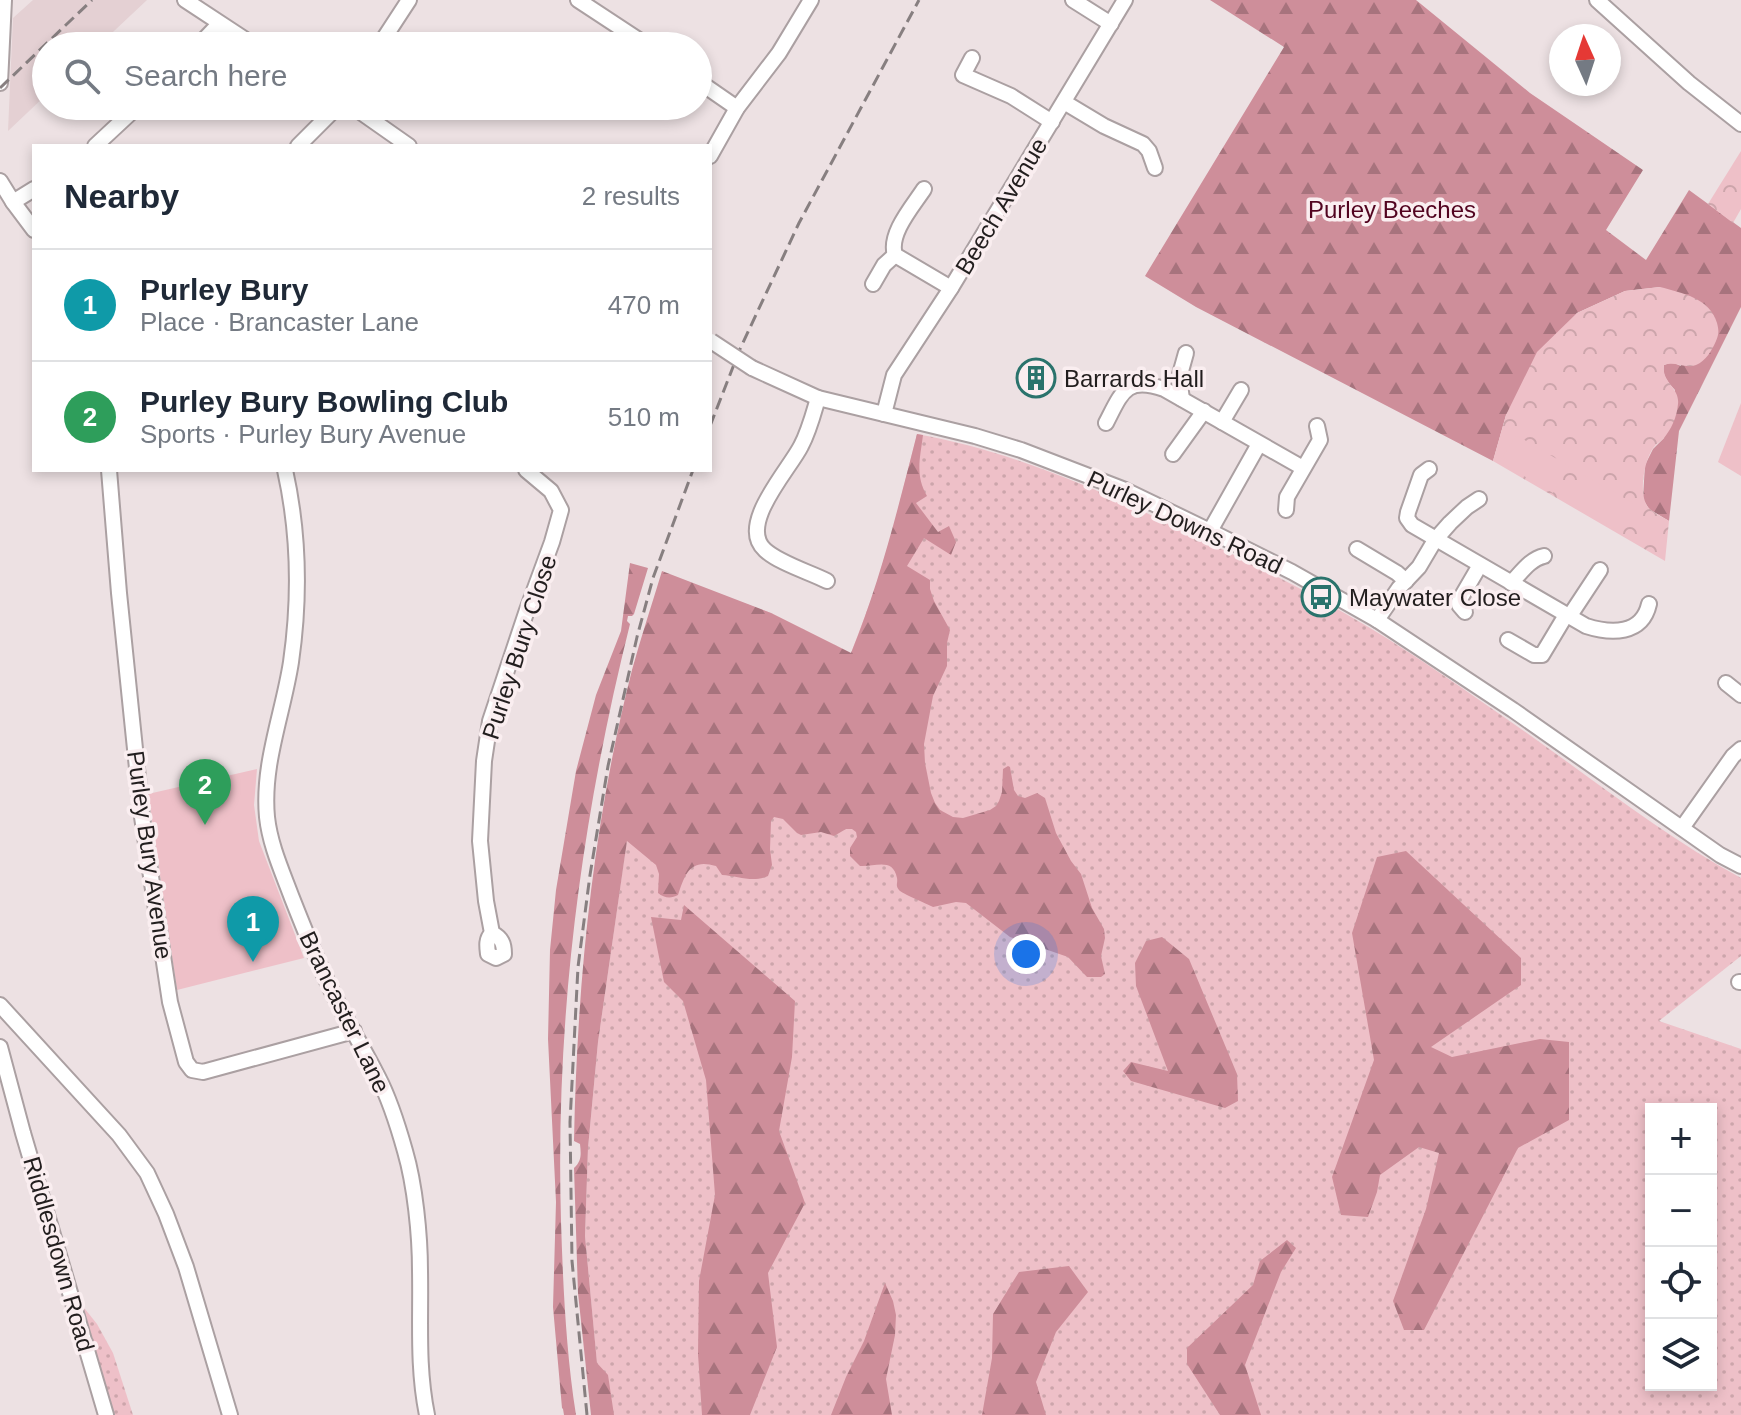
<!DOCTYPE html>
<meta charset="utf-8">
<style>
:root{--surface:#fff;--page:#f2f2f3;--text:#1f2937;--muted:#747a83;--line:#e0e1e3;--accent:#2563eb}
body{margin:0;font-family:Arial,sans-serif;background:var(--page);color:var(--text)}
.controls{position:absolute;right:24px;bottom:24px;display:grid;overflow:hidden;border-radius:0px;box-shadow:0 4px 12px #0003}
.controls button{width:72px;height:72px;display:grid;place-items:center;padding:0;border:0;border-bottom:2px solid var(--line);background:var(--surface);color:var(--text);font:40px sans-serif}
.compass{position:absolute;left:1549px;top:24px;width:72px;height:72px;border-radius:50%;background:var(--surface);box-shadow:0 4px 12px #0003;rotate:357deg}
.you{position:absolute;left:1026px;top:954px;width:28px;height:28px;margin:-20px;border:6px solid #fff;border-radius:50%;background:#1a73e8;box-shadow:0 0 0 12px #1a73e833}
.badge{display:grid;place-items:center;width:52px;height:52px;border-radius:50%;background:var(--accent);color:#fff;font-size:26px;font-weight:700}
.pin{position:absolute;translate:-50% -66px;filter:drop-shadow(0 2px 4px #0008)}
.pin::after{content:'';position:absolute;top:42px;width:28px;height:24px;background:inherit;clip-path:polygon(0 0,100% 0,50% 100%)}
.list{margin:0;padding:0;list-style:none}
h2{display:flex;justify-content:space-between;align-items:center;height:104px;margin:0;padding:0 32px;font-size:34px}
h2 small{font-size:26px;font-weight:400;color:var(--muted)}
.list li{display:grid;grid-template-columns:52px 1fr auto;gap:24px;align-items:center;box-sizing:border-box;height:112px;padding:0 32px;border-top:2px solid var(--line)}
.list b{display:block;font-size:30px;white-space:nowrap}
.list p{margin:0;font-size:26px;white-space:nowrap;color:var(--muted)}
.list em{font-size:26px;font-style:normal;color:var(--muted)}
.icon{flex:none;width:44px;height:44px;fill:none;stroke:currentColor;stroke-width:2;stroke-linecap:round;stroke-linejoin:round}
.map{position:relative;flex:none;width:1741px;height:1415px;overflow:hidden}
.search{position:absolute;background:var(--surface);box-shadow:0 4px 12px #0003;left:32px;top:32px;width:680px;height:88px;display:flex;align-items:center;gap:20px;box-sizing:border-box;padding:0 28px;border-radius:44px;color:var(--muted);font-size:30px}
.panel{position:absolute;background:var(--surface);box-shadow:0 4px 12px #0003;left:32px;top:144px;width:680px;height:328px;border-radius:0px}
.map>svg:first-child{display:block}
</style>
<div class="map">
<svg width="1741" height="1415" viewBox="0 0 1741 1415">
<defs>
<pattern id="grass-dots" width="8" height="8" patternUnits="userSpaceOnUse" patternTransform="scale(2)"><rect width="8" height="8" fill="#eec0c8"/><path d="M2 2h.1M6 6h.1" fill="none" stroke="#cca5ab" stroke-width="1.8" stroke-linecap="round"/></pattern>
<pattern id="forest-firs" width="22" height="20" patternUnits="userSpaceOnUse" patternTransform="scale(2)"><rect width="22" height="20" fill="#ce8e9a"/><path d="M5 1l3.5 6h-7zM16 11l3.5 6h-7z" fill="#a7737d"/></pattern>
<pattern id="park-crowns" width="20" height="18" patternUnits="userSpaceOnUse" patternTransform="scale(2)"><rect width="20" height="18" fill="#eec0c8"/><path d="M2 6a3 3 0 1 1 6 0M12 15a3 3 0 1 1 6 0" fill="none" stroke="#cca5ab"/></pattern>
</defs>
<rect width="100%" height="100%" fill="#ede1e3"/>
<!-- built -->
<path fill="#e4d0d3" d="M33 0H147L98 46H46V95L8 131 13 18Z"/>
<!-- grass -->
<g fill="url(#grass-dots)" fill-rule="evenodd">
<path d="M917 434C1006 450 1091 486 1172 525 1239 557 1307 590 1370 628 1418 657 1465 690 1511 722 1587 774 1660 834 1741 878V956L1659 1021 1741 1049V1415H606L597 1364 585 1236 588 1148 598 1042 627 840 675 578 771 613 851 653 874 592 892 533ZM1651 1109H1711V1385H1651Z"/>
<path d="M77 1299 97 1324 113 1353 133 1415H111Z"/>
</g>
<!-- forest -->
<g fill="url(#forest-firs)">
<path d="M1210 0H1416L1530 93 1643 170 1606 230 1646 260 1689 190 1741 228V307L1679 431 1669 521 1649 509 1643 499 1644 481 1645 465 1653 449 1664 438 1675 390C1667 381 1662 376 1664 365L1672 362 1681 366 1660 287 1625 291 1577 313 1506 415 1493 461 1196 307 1145 276 1284 47Z"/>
<path d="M917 434 923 435C920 459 915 475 927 496L916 503 938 532 949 526 956 542 951 555 924 538 907 566 930 580V589L934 601 950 630 947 643V666L933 696 924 744 925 763 931 793 935 803 940 810 953 817 963 818 990 810 996 806 999 801 1002 792 1003 769 1008 766 1010 767 1014 790 1018 796 1025 798 1037 793 1045 798 1056 833 1071 861 1081 874 1092 908 1104 929 1105 938 1101 956 1105 974 1101 977H1087L1068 957 1010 937 966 903 956 902 933 907C927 904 901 893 899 890 895 885 898 884 897 878 893 857 875 867 860 866L850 856V848L857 837 856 832 852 829H846L834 836 821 832 801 835 797 833 783 819 774 817 771 821 770 849 772 865 768 876C753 883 738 876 722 875L716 866C690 858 685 874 678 895 671 899 664 898 658 893L659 874 656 865 627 841 598 1042 588 1148 585 1236 597 1363 608 1375 614 1415H591L578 1293 574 1168C582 1161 581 1154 580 1144L574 1141C577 983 593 823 632 670 641 637 652 604 662 571L771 613 851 653C880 582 898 508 917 434Z"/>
<path d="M630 563 648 568 634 614 632 616H628L627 621 630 624C581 820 555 1019 561 1221 563 1286 566 1351 576 1415H564L563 1409 562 1408 553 1307 556 1202 548 1039 550 950 556 890 576 771 596 695 621 631Z"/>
<path d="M1406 851 1521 958V985L1431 1047 1452 1057 1540 1039 1569 1042V1120L1518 1148 1424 1330H1404L1393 1301 1426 1209 1439 1153 1419 1147 1380 1175 1377 1192 1368 1217 1341 1215 1332 1177 1374 1060 1352 933 1377 857Z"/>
<path d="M684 905 795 1001 792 1057 779 1131 805 1203 768 1273 777 1347 750 1415H702L698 1354 699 1281 715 1195 706 1080 683 1001 664 982 651 917 681 920Z"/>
<path d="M1162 937 1189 959 1237 1074 1238 1101 1225 1108 1131 1081 1123 1071 1131 1062 1168 1071 1136 986 1135 963 1146 941Z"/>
<path d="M1287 1240 1296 1248 1281 1272 1245 1365 1261 1415H1220L1187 1364V1348L1253 1285 1260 1261Z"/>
<path d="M1069 1266 1088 1292 1056 1332 1036 1382 1046 1415H982L992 1358 993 1314 1019 1272Z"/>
<path d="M885 1283 893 1301 896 1315 895 1335 886 1379 892 1415H831L846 1377 864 1341Z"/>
</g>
<!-- park -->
<g fill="url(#park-crowns)">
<path d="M1741 151V209L1733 223 1708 204Z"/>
<path d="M1660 287C1682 293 1710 298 1717 323 1719 331 1719 334 1716 341 1712 350 1706 361 1696 365 1685 369 1675 361 1664 365 1661 382 1680 388 1678 404 1677 417 1671 430 1663 439 1660 442 1656 444 1654 447 1644 459 1638 495 1648 507 1653 513 1663 517 1669 521L1665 561 1493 461 1506 415 1537 352 1577 313 1625 291Z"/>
</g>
<!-- garden -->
<g fill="#eec0c8">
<path d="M1741 403V476L1718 462Z"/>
<path d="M1516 435 1569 466 1553 493 1500 462Z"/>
<path d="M1582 474 1633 503 1617 530 1566 501Z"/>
<path d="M257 769 254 805 259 841 304 958 177 990 148 794Z"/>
</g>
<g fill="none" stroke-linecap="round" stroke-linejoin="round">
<defs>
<g id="minor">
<path d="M185 0 255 46"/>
<path d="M578 0 648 46"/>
<path d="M1073 0 1111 24"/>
<path d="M1597 0 1689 83 1741 124"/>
<path d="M198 46 219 24"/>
<path d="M379 46 409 0"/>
<path d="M972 58 963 75 1011 96 1052 122"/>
<path d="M698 81 737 108"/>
<path d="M0 83 4 0"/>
<path d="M1064 102 1104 126 1143 144 1149 151 1155 168"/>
<path d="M352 106 409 146"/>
<path d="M95 146 138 106"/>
<path d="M298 146 338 106"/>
<path d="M710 156 737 108 779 53 811 0"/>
<path d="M0 181 13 202 34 230"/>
<path d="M924 189C913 206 888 234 895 255L951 288"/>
<path d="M13 202 34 189"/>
<path d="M873 284 884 265 895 255"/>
<path d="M752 368 818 398 975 436 1021 450 1125 490 1210 531 1292 572 1377 620 1513 710 1720 855 1741 866"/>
<path d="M818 398C813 415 809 431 801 446 789 470 737 525 765 550 779 563 809 572 827 581"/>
<path d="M1182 399 1179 378 1186 353"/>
<path d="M884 414 894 375 951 288 1125 0"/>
<path d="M1222 422 1241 390"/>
<path d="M1106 423C1122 392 1126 376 1164 389L1303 468"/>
<path d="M1173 454 1204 411"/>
<path d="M1429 469 1421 475 1408 512 1407 518 1412 525 1586 626C1611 634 1642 635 1649 604"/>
<path d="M109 470 119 593 142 817 170 1002 186 1062 192 1070 203 1072 354 1031"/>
<path d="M285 470C299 533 300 599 291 662 283 714 262 764 267 817 270 845 282 871 292 898 303 926 314 954 327 981 342 1014 362 1045 378 1077 390 1100 398 1126 405 1151 415 1185 420 1235 420 1271 421 1320 417 1366 427 1415"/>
<path d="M1286 510 1287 497 1320 440 1317 426"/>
<path d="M1210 531 1259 444"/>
<path d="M1357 549 1397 573 1406 581"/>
<path d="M1511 583C1521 573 1530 559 1544 556"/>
<path d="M1465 612 1459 605V601L1480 565"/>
<path d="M1569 617 1600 570"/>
<path d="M1377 620 1399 588 1419 567 1435 540 1450 523 1467 507 1479 499"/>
<path d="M1508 640 1534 655H1542L1566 615"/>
<path d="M1726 683 1741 695"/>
<path d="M1682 828 1733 756 1741 749"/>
<path d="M492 933C502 938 504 944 504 954L496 958 488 954C487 946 486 939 492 933L486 901 480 841 484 761 490 721 527 610 552 542 561 510 551 491 526 470"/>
<path d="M1739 982H1741"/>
<path d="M0 1005 119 1135 147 1173 166 1214 186 1267 230 1415"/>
<path d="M0 1047 23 1133 106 1415"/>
</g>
</defs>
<!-- minor casing -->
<use href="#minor" stroke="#aba0a2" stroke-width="18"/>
<!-- minor -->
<use href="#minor" stroke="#fff" stroke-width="14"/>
<!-- rail -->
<g stroke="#877f80" stroke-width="3" stroke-dasharray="12 6" stroke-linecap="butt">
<path d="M0 88 92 0"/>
<path d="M710 426 740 349 799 223 919 0"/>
<path d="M587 1415 572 1261 570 1122 578 967 590 875 608 766 637 637 653 578 693 470"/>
</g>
<defs>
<path id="minor-bridge" d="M711 341 752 368"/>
</defs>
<!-- minor-bridge casing -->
<use href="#minor-bridge" stroke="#aba0a2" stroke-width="18" stroke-linecap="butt"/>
<!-- minor-bridge -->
<use href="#minor-bridge" stroke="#fff" stroke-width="14"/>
</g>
<!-- icons -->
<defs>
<symbol id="building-ring" viewBox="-11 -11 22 22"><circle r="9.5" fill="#faeef0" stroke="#2a736c" stroke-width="1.5"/><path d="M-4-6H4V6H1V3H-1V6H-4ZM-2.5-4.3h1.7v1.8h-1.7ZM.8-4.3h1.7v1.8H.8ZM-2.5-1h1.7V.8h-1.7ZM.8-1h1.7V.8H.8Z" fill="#2a736c"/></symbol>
<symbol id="bus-ring" viewBox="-11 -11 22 22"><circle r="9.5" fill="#faeef0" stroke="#2a736c" stroke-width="1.5"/><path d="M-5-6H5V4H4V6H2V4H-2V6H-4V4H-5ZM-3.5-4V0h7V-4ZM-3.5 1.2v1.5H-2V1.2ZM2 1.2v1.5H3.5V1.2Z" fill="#2a736c"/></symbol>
</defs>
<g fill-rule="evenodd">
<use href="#building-ring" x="1014" y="356" width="44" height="44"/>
<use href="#bus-ring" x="1299" y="575" width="44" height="44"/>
</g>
<g text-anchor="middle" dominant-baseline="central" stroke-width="7" stroke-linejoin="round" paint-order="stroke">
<!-- street labels -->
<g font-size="24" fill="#221e1e" stroke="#faeef0">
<text transform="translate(1001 206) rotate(-59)">Beech Avenue</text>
<text transform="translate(1185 522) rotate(25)">Purley Downs Road</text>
<text transform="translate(519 647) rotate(-72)">Purley Bury Close</text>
<text transform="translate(150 855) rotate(82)">Purley Bury Avenue</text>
<text transform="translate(345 1012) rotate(64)">Brancaster Lane</text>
<text transform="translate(59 1254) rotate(74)">Riddlesdown Road</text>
</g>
<!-- park labels -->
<g font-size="24" fill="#520420" stroke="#faeef0">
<text x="1392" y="209">Purley Beeches</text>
</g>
<!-- poi labels -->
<g font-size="24" fill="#221e1e" stroke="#faeef0" text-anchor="start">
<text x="1064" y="378">Barrards Hall</text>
<text x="1349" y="597">Maywater Close</text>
</g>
</g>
</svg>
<div class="controls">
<button>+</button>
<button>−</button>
<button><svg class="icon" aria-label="locate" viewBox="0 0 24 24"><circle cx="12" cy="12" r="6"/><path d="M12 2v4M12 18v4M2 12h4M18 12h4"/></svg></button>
<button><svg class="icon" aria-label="layers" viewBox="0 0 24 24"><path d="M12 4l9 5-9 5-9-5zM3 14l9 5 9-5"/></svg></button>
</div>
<svg class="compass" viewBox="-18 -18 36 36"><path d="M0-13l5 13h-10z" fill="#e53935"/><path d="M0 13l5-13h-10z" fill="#747a83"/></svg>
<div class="you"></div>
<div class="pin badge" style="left:253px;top:962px;background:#0f9aa8">1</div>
<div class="pin badge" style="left:205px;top:825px;background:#2e9e5b">2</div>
<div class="search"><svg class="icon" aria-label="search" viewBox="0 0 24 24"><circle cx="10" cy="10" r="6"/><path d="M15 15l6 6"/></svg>Search here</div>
<section class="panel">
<h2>Nearby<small>2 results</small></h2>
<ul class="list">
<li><span class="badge" style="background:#0f9aa8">1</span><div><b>Purley Bury</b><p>Place · Brancaster Lane</p></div><em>470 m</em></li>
<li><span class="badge" style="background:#2e9e5b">2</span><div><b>Purley Bury Bowling Club</b><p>Sports · Purley Bury Avenue</p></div><em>510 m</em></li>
</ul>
</section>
</div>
